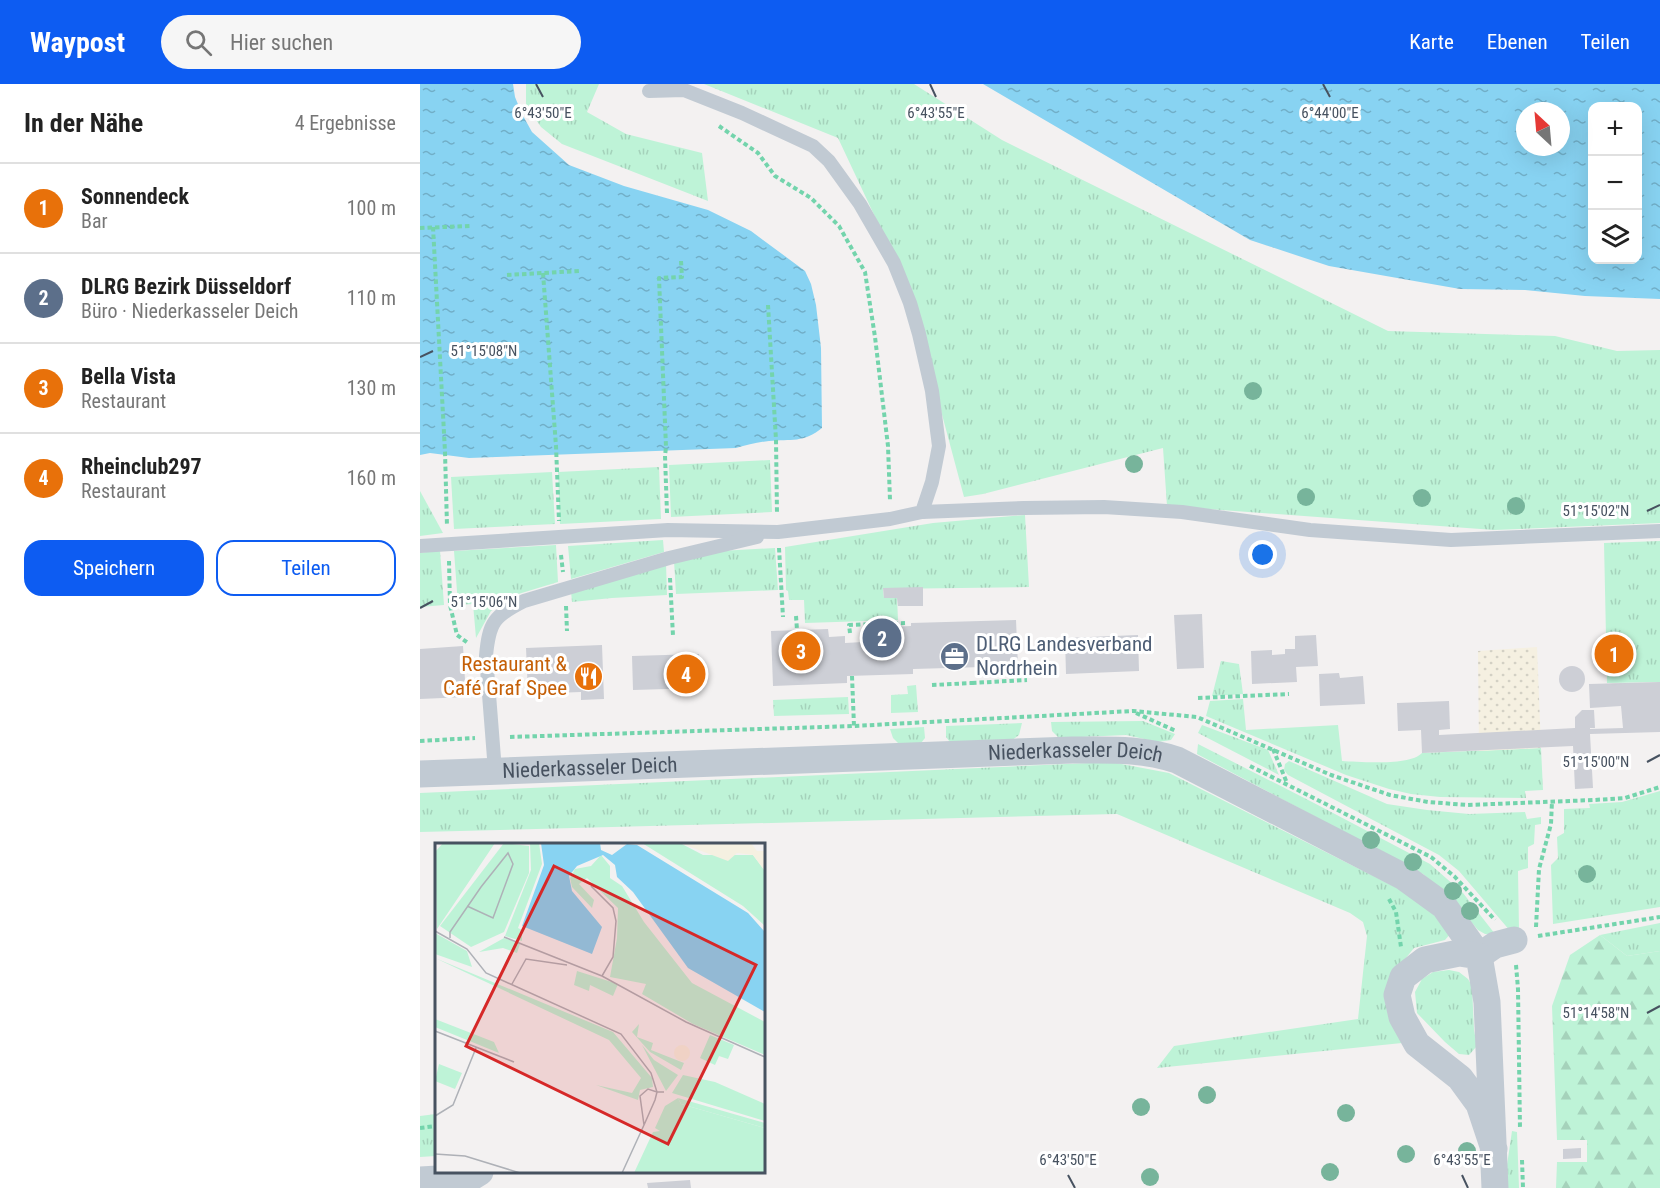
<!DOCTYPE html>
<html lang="de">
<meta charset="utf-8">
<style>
:root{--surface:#fff;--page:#f6f6f6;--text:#222;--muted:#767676;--line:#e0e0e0;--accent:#0d5cf2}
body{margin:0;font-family:"Roboto Condensed",sans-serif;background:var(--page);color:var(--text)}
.controls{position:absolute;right:18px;top:18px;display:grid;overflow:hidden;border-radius:12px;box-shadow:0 6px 24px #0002}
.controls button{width:54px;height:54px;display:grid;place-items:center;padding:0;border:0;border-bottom:2px solid var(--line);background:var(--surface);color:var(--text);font:30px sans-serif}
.compass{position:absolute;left:1096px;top:18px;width:54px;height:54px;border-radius:50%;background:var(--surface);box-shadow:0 6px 24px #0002;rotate:334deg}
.you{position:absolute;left:843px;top:471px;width:21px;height:21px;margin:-15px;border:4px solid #fff;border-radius:50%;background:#1a73e8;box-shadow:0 0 0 9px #1a73e833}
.badge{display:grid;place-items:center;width:39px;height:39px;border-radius:50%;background:var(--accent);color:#fff;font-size:20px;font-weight:700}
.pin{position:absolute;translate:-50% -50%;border:3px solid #fff;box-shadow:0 2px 6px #0006}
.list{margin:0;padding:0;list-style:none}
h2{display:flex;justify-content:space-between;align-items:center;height:78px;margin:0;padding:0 24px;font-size:26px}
h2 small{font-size:20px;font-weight:400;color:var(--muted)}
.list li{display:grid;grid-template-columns:39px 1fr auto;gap:18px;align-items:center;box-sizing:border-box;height:90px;padding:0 24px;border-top:2px solid var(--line)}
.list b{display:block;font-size:22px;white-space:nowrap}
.list p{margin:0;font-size:20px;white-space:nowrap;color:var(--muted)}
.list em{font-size:20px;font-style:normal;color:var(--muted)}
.actions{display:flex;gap:12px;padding:18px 24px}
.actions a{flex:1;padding:14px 0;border:2px solid var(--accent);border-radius:18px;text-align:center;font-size:21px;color:var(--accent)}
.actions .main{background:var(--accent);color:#fff}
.icon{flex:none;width:33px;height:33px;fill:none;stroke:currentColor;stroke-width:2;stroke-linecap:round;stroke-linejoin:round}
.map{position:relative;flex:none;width:1240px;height:1104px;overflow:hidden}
header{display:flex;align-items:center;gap:36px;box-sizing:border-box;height:84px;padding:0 30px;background:var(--accent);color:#fff}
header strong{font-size:28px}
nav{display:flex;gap:33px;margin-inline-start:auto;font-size:21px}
.search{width:420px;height:54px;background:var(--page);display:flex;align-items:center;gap:15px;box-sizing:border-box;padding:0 21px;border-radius:33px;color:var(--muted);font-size:22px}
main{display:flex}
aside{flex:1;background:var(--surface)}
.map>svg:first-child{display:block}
</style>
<header>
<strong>Waypost</strong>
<div class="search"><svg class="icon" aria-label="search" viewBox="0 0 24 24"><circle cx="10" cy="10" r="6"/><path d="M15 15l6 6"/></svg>Hier suchen</div>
<nav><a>Karte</a><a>Ebenen</a><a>Teilen</a></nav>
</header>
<main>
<aside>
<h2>In der Nähe<small>4 Ergebnisse</small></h2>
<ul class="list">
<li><span class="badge" style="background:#e8710a">1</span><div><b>Sonnendeck</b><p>Bar</p></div><em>100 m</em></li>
<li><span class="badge" style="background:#5c6f8a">2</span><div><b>DLRG Bezirk Düsseldorf</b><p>Büro · Niederkasseler Deich</p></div><em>110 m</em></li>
<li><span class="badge" style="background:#e8710a">3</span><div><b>Bella Vista</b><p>Restaurant</p></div><em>130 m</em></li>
<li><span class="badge" style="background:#e8710a">4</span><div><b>Rheinclub297</b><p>Restaurant</p></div><em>160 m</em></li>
</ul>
<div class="actions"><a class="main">Speichern</a><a>Teilen</a></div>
</aside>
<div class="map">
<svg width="1240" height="1104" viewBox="0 0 1240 1104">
<defs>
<pattern id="grass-tufts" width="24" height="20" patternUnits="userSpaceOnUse" patternTransform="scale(1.5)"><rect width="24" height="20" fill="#bef3d7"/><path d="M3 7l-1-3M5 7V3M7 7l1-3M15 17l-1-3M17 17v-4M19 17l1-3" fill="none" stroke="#a5d2bb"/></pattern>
<pattern id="forest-firs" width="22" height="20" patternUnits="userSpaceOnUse" patternTransform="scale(1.5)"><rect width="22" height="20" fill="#bef3d7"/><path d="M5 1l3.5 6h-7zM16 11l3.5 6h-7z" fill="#a5d2bb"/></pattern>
<pattern id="sand-dots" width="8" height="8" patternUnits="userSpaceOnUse" patternTransform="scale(1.5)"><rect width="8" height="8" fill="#f5f0e1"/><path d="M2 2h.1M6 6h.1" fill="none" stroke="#d3d0c4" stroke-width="1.8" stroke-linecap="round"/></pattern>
<pattern id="water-ripples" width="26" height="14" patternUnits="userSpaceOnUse" patternTransform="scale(1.5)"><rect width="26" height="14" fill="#88d3f2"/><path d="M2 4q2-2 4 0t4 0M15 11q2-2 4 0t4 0" fill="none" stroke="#71aec7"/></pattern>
</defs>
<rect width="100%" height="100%" fill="#f3f1f1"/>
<!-- grass -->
<g fill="url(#grass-tufts)">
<path d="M106 0H179L167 28 206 50 282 69 288 117 142 60 121 43 106 21Z"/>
<path d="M284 0H494L582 56 968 247 1135 252 1197 267 1240 266V439L1074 446 747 422 743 364 563 410 544 413 488 203 418 54Z"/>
<path d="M350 376 352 428 251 433 249 381Z"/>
<path d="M239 383 241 435 140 440 138 388Z"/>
<path d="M132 388 135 440 34 445 31 393Z"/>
<path d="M0 407 23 449 0 452Z"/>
<path d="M605 431 609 503 463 505 464 514H477L478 536 385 539 384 516H369L368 507 366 506 365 463 513 439Z"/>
<path d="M243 456 244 468 151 495 148 462Z"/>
<path d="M1240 457V598L1187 599 1184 459Z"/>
<path d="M136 461 138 498 95 511 71 527 56 554 53 520 38 521 34 467Z"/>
<path d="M355 464 358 506 256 510 254 477 300 467Z"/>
<path d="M20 466 24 521 0 523V469Z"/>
<path d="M246 479 247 511 192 514 152 518 151 507Z"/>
<path d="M801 577 819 580 823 610 792 612Z"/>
<path d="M496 601 498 628 471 629V611L488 610 487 602Z"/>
<path d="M428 613 429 630 354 632 353 616Z"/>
<path d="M823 615 826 646 918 641 922 677C940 678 990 682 1002 669L1121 664 1123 706 1105 707 1106 714 1020 713 991 710 969 705 926 691 786 632 790 617Z"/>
<path d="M723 637 755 650 751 656 738 658 706 651 639 654 632 647 631 638Z"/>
<path d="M602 639 599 651 591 657 530 658 526 653V642Z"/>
<path d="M782 641 848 666 859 691 778 649Z"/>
<path d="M504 643 505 654 501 659 479 660 473 654 470 645Z"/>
<path d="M778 660 894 719 1010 780 1043 809 1075 850H1065L1058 846 1031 814 1003 790 777 670Z"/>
<path d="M869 677 967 720 1007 726 1049 730 1105 728 1107 735 1121 733V740L1115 741 1114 760 1108 763V784L1098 787 1099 846 1091 848 1039 787 1019 771 868 691 864 686 865 680Z"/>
<path d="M691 678 749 689 995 813 1032 848 1025 856 994 864 981 880 982 959 737 984 754 962 938 935 947 852 943 838 930 829 697 730 0 748V709Z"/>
<path d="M1240 707V823L1133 840 1131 781 1138 774 1137 753 1144 749V725L1170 724 1169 720 1202 718Z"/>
<path d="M1240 839V867L1207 872 1180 851Z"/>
<path d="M1029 886 1039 888 1048 895 1052 902 1054 946 1057 962 1049 971 1039 970 1025 958 997 929 995 908 1002 895 1013 888Z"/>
<path d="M16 1030V1072L0 1073V1032Z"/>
<path d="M1092 1047 1097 1048 1099 1104H1088L1087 1081Z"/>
</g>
<!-- forest -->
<path fill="url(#forest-firs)" d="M1180 851 1207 872 1240 867V1104H1136L1137 1078H1167V1056H1137L1132 922 1150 871Z"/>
<!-- sand -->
<path fill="url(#sand-dots)" d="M1117 563 1121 664 1059 667 1058 567Z"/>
<!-- water -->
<g fill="url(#water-ripples)" fill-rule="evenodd">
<path d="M0 0H93L95 13 102 30 112 48 149 81 204 102 288 126 331 147 385 187 391 200 396 221 401 264 402 344C384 359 371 355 349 357 338 358 327 361 316 364L49 374 10 369 0 371Z"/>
<path d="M563 0H1240V215L1165 212 1105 206 1040 205 909 182 830 156ZM1172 22H1218V176H1172ZM1105 27H1141V63H1105Z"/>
</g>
<!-- building -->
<g fill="#cdcfd6">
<path d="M503 503V522H478L477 514H464L463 504Z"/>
<path d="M782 530 784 584 757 585 754 531Z"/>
<path d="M596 536 598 582 493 585V590L427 592V599L353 602 351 547 408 545 409 553 425 552V559L443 558 442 544 491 542V539Z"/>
<path d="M718 551 719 587 646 590 645 554Z"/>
<path d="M896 551 898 582 876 583 877 598 832 600 831 567 852 566V571L865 570V565H875V552Z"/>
<path d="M182 561 184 615 161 616V608L108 610 106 564Z"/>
<path d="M43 562 46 613 0 615V565Z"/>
<path d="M279 570 280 597H283V600H280V604L213 606 212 572Z"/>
<circle cx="1152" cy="595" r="13"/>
<path d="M919 589 920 594 943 592 945 620 900 622 899 590Z"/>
<path d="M1240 598V648L1170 650 1173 704 1155 705 1153 662 1002 669 1001 646 978 647 977 619 1029 617 1030 645 1019 646V651L1155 644V633L1162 626H1174L1175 644H1170V645L1203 644 1201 622 1170 624 1169 600Z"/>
<path d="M1161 1064V1074L1143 1075V1065Z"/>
<path d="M270 1096 271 1104H228L227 1099Z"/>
</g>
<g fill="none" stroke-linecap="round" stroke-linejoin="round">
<!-- path -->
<g stroke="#73d4ac" stroke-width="4" stroke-dasharray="4.5 3" stroke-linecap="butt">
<path d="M299 42 338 69 355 92 391 114 419 142 445 188 455 253 468 362 470 416"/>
<path d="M13 143 25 368 27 442"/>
<path d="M0 144 50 142"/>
<path d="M123 189 136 362 139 437"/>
<path d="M87 191 159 187"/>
<path d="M348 221 356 356 357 430"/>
<path d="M247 429 245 372 246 363 239 194 262 193 261 177"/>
<path d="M359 464 363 533"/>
<path d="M141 471 143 488"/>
<path d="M29 477 30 521 37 551 48 559"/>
<path d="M250 494 253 552"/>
<path d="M146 522 147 547"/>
<path d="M376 532 377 546"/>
<path d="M430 549 429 541 485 539"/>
<path d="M432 592 434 642"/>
<path d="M552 599 607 596"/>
<path d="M512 601 552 599V594"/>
<path d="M778 614 869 610"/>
<path d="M716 629 756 647"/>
<path d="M90 653 434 642 713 627 777 633 911 691 970 711 1008 718 1048 721 1174 716 1205 714 1240 703"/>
<path d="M0 657 55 654"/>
<path d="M853 665 867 699"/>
<path d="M830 682 1011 773 1035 793 1075 836"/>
<path d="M969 815 976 828 981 863"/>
<path d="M1116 843 1119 785 1131 740 1132 717"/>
<path d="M1118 852 1240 833"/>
<path d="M1096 881 1098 905 1100 1045"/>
<path d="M0 1044 16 1042"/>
<path d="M1102 1076 1103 1104"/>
</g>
<!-- lane -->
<g stroke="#c1cad3" stroke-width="14">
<path d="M502 428 604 424 684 423 762 428 890 446 1031 456 1240 447"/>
<path d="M0 462 248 446 358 448 470 435 502 428 512 398 519 362 512 307 499 250 490 219 474 179 440 120 409 77 393 62 322 29 264 6 229 7"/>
<path d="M75 687 66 572C69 538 74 532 104 517L249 474 337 453"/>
</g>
<!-- street -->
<g stroke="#c1cad3" stroke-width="27">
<path id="s1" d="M0 690 652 666C688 666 722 664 757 676L984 793 1024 822 1059 872 1075 861 1094 856"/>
<path d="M1074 1065 1059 1020 1040 994 997 960 982 933 977 911 983 893 1005 876 1039 869 1059 872 1067 918 1075 1104"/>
<path d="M0 1096 52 1093 60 1088"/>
</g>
</g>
<!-- trees -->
<g fill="#77b49b">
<circle cx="833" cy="307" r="9"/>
<circle cx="714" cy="380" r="9"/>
<circle cx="886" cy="413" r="9"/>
<circle cx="1002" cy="414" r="9"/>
<circle cx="1096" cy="422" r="9"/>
<circle cx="951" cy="756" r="9"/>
<circle cx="993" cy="778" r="9"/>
<circle cx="1167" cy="790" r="9"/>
<circle cx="1033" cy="807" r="9"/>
<circle cx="1050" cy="827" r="9"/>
<circle cx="787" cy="1011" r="9"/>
<circle cx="721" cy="1023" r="9"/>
<circle cx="926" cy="1029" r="9"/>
<circle cx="1047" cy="1067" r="9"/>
<circle cx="986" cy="1070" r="9"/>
<circle cx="910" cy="1088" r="9"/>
<circle cx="730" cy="1093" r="9"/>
</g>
<!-- ticks -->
<path fill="none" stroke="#475260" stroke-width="2" d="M116 0 123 13M510 0 516 13M903 0 910 13M0 273 13 267M1227 427 1240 421M0 524 13 517M1227 678 1240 671M1227 929 1240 922M648 1091 655 1104M1042 1091 1048 1104"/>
<!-- icons -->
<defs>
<symbol id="office-disc" viewBox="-11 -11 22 22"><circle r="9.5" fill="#5c6f8a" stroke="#fff"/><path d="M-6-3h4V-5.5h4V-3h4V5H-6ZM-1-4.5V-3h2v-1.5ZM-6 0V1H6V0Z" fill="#fff"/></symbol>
<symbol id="restaurant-disc" viewBox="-11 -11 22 22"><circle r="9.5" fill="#e8710a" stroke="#fff"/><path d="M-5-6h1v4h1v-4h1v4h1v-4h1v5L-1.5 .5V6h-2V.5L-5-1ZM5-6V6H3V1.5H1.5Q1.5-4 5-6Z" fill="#fff"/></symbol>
</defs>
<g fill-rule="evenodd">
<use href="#office-disc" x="518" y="556" width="33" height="33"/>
<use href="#restaurant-disc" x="152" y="576" width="33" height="33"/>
</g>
<g text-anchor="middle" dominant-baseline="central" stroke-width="6" stroke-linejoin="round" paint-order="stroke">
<!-- service labels -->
<g font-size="21" fill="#4e5e75" stroke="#fff" text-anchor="start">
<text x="556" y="560">DLRG Landesverband<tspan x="556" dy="24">Nordrhein</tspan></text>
</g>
<!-- food labels -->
<g font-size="21" fill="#c56008" stroke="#fff" text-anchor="end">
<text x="147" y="580">Restaurant &amp;<tspan x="147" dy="24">Café Graf Spee</tspan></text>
</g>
<!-- street labels -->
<g font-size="21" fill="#475260" stroke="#fff">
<text stroke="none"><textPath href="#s1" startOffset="656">Niederkasseler Deich</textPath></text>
<text stroke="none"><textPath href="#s1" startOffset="170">Niederkasseler Deich</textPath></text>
</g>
</g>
<!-- overview -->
<g transform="translate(15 759)">
<rect width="330" height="330" fill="#f3f1f1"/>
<path d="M95 0H104L107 21 83 85 87 87V98L70 93 96 27ZM207 0H245L268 12H318L330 28V83L308 63ZM166 12 175 23V35L187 43 209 79 257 140 330 179V212L258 181 207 151 211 141 175 134 182 95 183 65 152 35 144 41 159 57 157 65 137 44 135 35 140 26 156 23ZM0 90 32 108 37 124 0 111ZM69 95 85 101 82 110 68 105 44 109ZM0 115 178 189 217 235 218 244 205 247 203 257 161 242 197 250 206 235 174 197ZM142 128 183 141 178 153 155 142 154 148 139 142ZM0 176 59 199 64 210 0 184ZM204 181 202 194 218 200 216 207 249 220 246 227 215 209 197 189ZM275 192 299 202 293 216 284 213 280 222 265 215ZM207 202 219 217 243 232 231 248ZM4 221 27 230 20 246 0 238ZM248 232 280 239 330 261V278L237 250ZM243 255 330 280V285L246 261Z" fill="#bef3d7"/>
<path d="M8 0H60L2 86 0 9ZM243 255 246 261 330 285V330H199L218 289 225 288 220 285 230 263Z" fill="#bef3d7"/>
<path d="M245 0H316L322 8H330V28L318 12 302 10 293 18ZM239 210a8 8 0 1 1 16 0a8 8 0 1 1-16 0Z" fill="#f5f0e1"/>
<path d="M69 0 94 3V30L69 89 36 104 5 83Z" fill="#bef3d7"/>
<path d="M106 0H165L166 7 177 12 192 1 202 2 313 70 330 89V169L253 125 198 49 182 34 180 22 168 12 142 23 134 33 137 48 167 84 157 111 87 83 109 22Z" fill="#88d3f2"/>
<path fill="none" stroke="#aeb1b7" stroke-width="1.5" d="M0 88 32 106 51 130 186 191 216 230 222 249H229M69 94 167 133 178 114 181 78 178 65 156 43M15 95V89L46 44 73 10 78 21 58 75 32 63M167 133 251 179 330 214M77 141 91 116 132 122M0 188 79 219M0 273 18 262 41 205M0 311 30 313 85 330M187 330 209 282 220 257 222 249 213 246 205 253 209 282"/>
<path fill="#d62828" fill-opacity="0.15" stroke="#d62828" stroke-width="3" d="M119 23 321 122 233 301 31 203Z"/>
<rect width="330" height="330" fill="none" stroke="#475260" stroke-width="3"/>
</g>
<g font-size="15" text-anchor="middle" fill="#475260" stroke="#fff" stroke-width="6" stroke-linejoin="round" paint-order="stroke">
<text x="123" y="34">6°43'50"E</text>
<text x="516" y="34">6°43'55"E</text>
<text x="910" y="34">6°44'00"E</text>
<text x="64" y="272">51°15'08"N</text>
<text x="1176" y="432">51°15'02"N</text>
<text x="64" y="523">51°15'06"N</text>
<text x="1176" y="683">51°15'00"N</text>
<text x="1176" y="934">51°14'58"N</text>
<text x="648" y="1081">6°43'50"E</text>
<text x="1042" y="1081">6°43'55"E</text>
</g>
</svg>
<div class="controls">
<button>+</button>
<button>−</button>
<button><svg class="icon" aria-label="layers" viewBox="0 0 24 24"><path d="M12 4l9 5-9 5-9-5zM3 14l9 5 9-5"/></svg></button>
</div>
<svg class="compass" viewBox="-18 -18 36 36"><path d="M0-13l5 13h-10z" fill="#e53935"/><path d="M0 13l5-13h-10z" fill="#767676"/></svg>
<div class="you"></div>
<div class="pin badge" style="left:1194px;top:570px;background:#e8710a">1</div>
<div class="pin badge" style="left:462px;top:554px;background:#5c6f8a">2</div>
<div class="pin badge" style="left:381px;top:567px;background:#e8710a">3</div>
<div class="pin badge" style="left:266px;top:590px;background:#e8710a">4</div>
</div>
</main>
